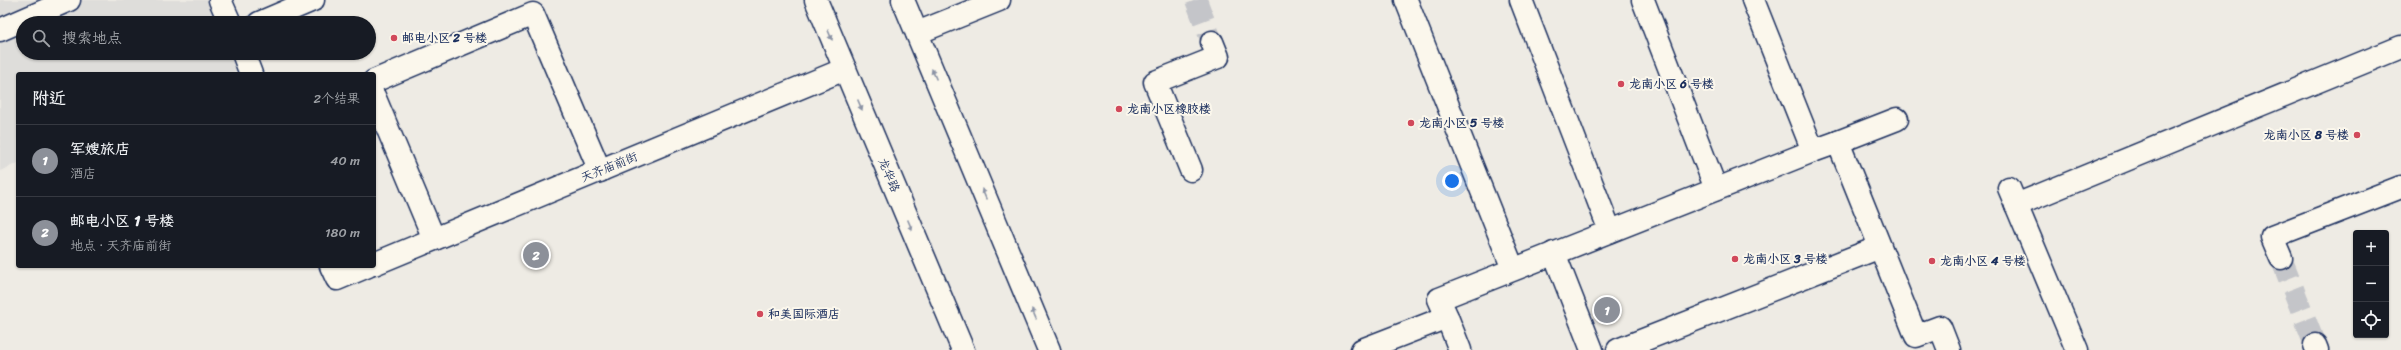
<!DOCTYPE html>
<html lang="zh">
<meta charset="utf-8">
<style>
:root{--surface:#171b24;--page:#20242c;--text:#f1f3f6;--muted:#9ea1a6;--line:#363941;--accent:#8c9099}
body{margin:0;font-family:Sriracha,"LXGW WenKai TC",sans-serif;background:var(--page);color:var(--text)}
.controls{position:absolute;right:12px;bottom:12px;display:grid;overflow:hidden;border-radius:4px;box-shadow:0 1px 3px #0004}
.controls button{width:36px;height:36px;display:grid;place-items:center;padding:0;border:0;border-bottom:1px solid var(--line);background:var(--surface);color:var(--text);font:20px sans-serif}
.you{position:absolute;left:1452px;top:181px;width:14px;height:14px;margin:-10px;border:3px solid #fff;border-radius:50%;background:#1a73e8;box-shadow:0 0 0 6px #1a73e833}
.badge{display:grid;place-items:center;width:26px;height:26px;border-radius:50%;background:var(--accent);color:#fff;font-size:13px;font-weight:700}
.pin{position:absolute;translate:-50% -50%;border:2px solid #fff;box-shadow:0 1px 4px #0006}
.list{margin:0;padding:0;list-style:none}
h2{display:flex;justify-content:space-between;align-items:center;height:52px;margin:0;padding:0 16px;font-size:17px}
h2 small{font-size:13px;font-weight:400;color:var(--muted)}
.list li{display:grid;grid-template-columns:26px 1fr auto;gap:12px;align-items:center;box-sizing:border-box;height:72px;padding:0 16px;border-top:1px solid var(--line)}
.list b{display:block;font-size:15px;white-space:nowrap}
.list p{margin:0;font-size:13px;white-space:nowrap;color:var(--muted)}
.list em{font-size:13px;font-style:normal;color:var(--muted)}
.icon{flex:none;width:22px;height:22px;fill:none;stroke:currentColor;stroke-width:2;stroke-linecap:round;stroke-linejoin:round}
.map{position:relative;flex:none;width:2401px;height:350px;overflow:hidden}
.search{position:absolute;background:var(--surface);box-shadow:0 1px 3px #0004;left:16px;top:16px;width:360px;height:44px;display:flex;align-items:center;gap:10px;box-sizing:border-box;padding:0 14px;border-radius:22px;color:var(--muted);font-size:15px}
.panel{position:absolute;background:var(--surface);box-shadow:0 1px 3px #0004;left:16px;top:72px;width:360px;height:196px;border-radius:4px}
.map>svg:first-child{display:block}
</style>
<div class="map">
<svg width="2401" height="350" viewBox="0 0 2401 350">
<rect width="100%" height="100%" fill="#eeebe4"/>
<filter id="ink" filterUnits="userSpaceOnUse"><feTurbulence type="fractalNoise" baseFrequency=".025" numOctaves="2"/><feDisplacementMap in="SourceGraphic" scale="8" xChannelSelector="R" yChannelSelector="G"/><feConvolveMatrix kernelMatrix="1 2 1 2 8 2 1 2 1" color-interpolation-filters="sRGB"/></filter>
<g filter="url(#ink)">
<!-- built -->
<path fill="#deddda" d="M0 0H207L217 23H23V53H229L237 71 231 74H18V163L0 171Z"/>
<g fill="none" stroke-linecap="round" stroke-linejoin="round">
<!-- minor-tunnel -->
<g stroke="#c4c5c9" stroke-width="22" stroke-dasharray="22 11" stroke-linecap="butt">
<path d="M1196 0 1212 42"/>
<path d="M2281 258 2315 345"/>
</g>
<defs>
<g id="minor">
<path d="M220 0 230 23"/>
<path d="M1406 0 1513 269"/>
<path d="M1521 0 1610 231"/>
<path d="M1643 0 1716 189"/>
<path d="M1753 0 1813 151 1838 142 1916 336 1940 327 1949 350"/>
<path d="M259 23 313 0"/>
<path d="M0 30 69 0"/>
<path d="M917 33 999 0"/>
<path d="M243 53 251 74"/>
<path d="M374 81 533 14 600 171"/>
<path d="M374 96 434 239"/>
<path d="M1838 142 1897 119"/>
<path d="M1191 170 1155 82 1218 57 1212 42"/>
<path d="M2009 188 2077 350"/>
<path d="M2016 205 2401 47"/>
<path d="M1554 253 1592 350"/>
<path d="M2281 258 2272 237 2401 187"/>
<path d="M374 264 845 69"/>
<path d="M331 266 337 279 368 266"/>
<path d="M1447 317 1460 350"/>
<path d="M2315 345 2317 350"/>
<path d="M1362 350 1447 317 1439 299 1813 151"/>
<path d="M1618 350 1880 247"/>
</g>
<g id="major">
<path d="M816 0 963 350"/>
<path d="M903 0 1049 350"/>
</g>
</defs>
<!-- minor casing -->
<use href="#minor" stroke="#1b2f5e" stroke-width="25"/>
<!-- major casing -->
<use href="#major" stroke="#1b2f5e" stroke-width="25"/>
<!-- minor -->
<use href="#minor" stroke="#fbf7ec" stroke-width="22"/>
<!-- major -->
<use href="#major" stroke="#fbf7ec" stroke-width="22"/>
</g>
<!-- one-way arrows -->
<defs><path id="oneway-solid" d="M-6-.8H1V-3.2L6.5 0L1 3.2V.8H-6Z"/></defs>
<g fill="#8b93a5">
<use href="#oneway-solid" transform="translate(830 35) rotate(67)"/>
<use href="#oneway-solid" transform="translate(934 74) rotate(-113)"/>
<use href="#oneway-solid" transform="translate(860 105) rotate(67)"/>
<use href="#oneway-solid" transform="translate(984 194) rotate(-113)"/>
<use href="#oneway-solid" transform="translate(910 225) rotate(67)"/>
<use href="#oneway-solid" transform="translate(1034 314) rotate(-113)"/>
</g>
</g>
<!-- markers -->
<g fill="#d1495b" stroke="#fbf7ec" stroke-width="1.5">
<circle cx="394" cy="38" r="4"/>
<circle cx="1621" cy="84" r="4"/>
<circle cx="1119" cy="109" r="4"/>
<circle cx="1411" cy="123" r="4"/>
<circle cx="2357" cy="135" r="4"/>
<circle cx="1735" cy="259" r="4"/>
<circle cx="1932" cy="261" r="4"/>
<circle cx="760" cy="314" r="4"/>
</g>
<g text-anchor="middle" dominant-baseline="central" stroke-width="4" stroke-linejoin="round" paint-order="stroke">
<!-- poi labels -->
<g font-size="12" font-weight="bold" fill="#1b2f5e" stroke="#fbf7ec" text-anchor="start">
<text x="402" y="38">邮电小区 2 号楼</text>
<text x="1629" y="84">龙南小区 6 号楼</text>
<text x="1127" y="109">龙南小区橡胶楼</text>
<text x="1419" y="123">龙南小区 5 号楼</text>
<text x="2349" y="135" text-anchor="end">龙南小区 8 号楼</text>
<text x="1743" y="259">龙南小区 3 号楼</text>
<text x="1940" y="261">龙南小区 4 号楼</text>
<text x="768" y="314">和美国际酒店</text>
</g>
<!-- street labels -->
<g font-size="12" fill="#1b2f5e" stroke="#fbf7ec">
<text transform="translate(609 167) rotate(-22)">天齐庙前街</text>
<text transform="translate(889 175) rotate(67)">龙华路</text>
</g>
</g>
</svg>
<div class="controls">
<button>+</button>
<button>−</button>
<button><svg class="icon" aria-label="locate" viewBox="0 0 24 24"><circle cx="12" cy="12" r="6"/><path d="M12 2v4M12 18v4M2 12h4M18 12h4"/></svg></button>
</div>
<div class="you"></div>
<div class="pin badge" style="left:1607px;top:310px">1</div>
<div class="pin badge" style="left:536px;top:255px">2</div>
<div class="search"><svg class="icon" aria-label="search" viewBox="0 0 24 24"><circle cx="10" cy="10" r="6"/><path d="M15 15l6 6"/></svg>搜索地点</div>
<section class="panel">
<h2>附近<small>2个结果</small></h2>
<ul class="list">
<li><span class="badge">1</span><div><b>军嫂旅店</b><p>酒店</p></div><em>40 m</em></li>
<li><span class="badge">2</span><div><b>邮电小区 1 号楼</b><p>地点 · 天齐庙前街</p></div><em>180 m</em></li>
</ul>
</section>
</div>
